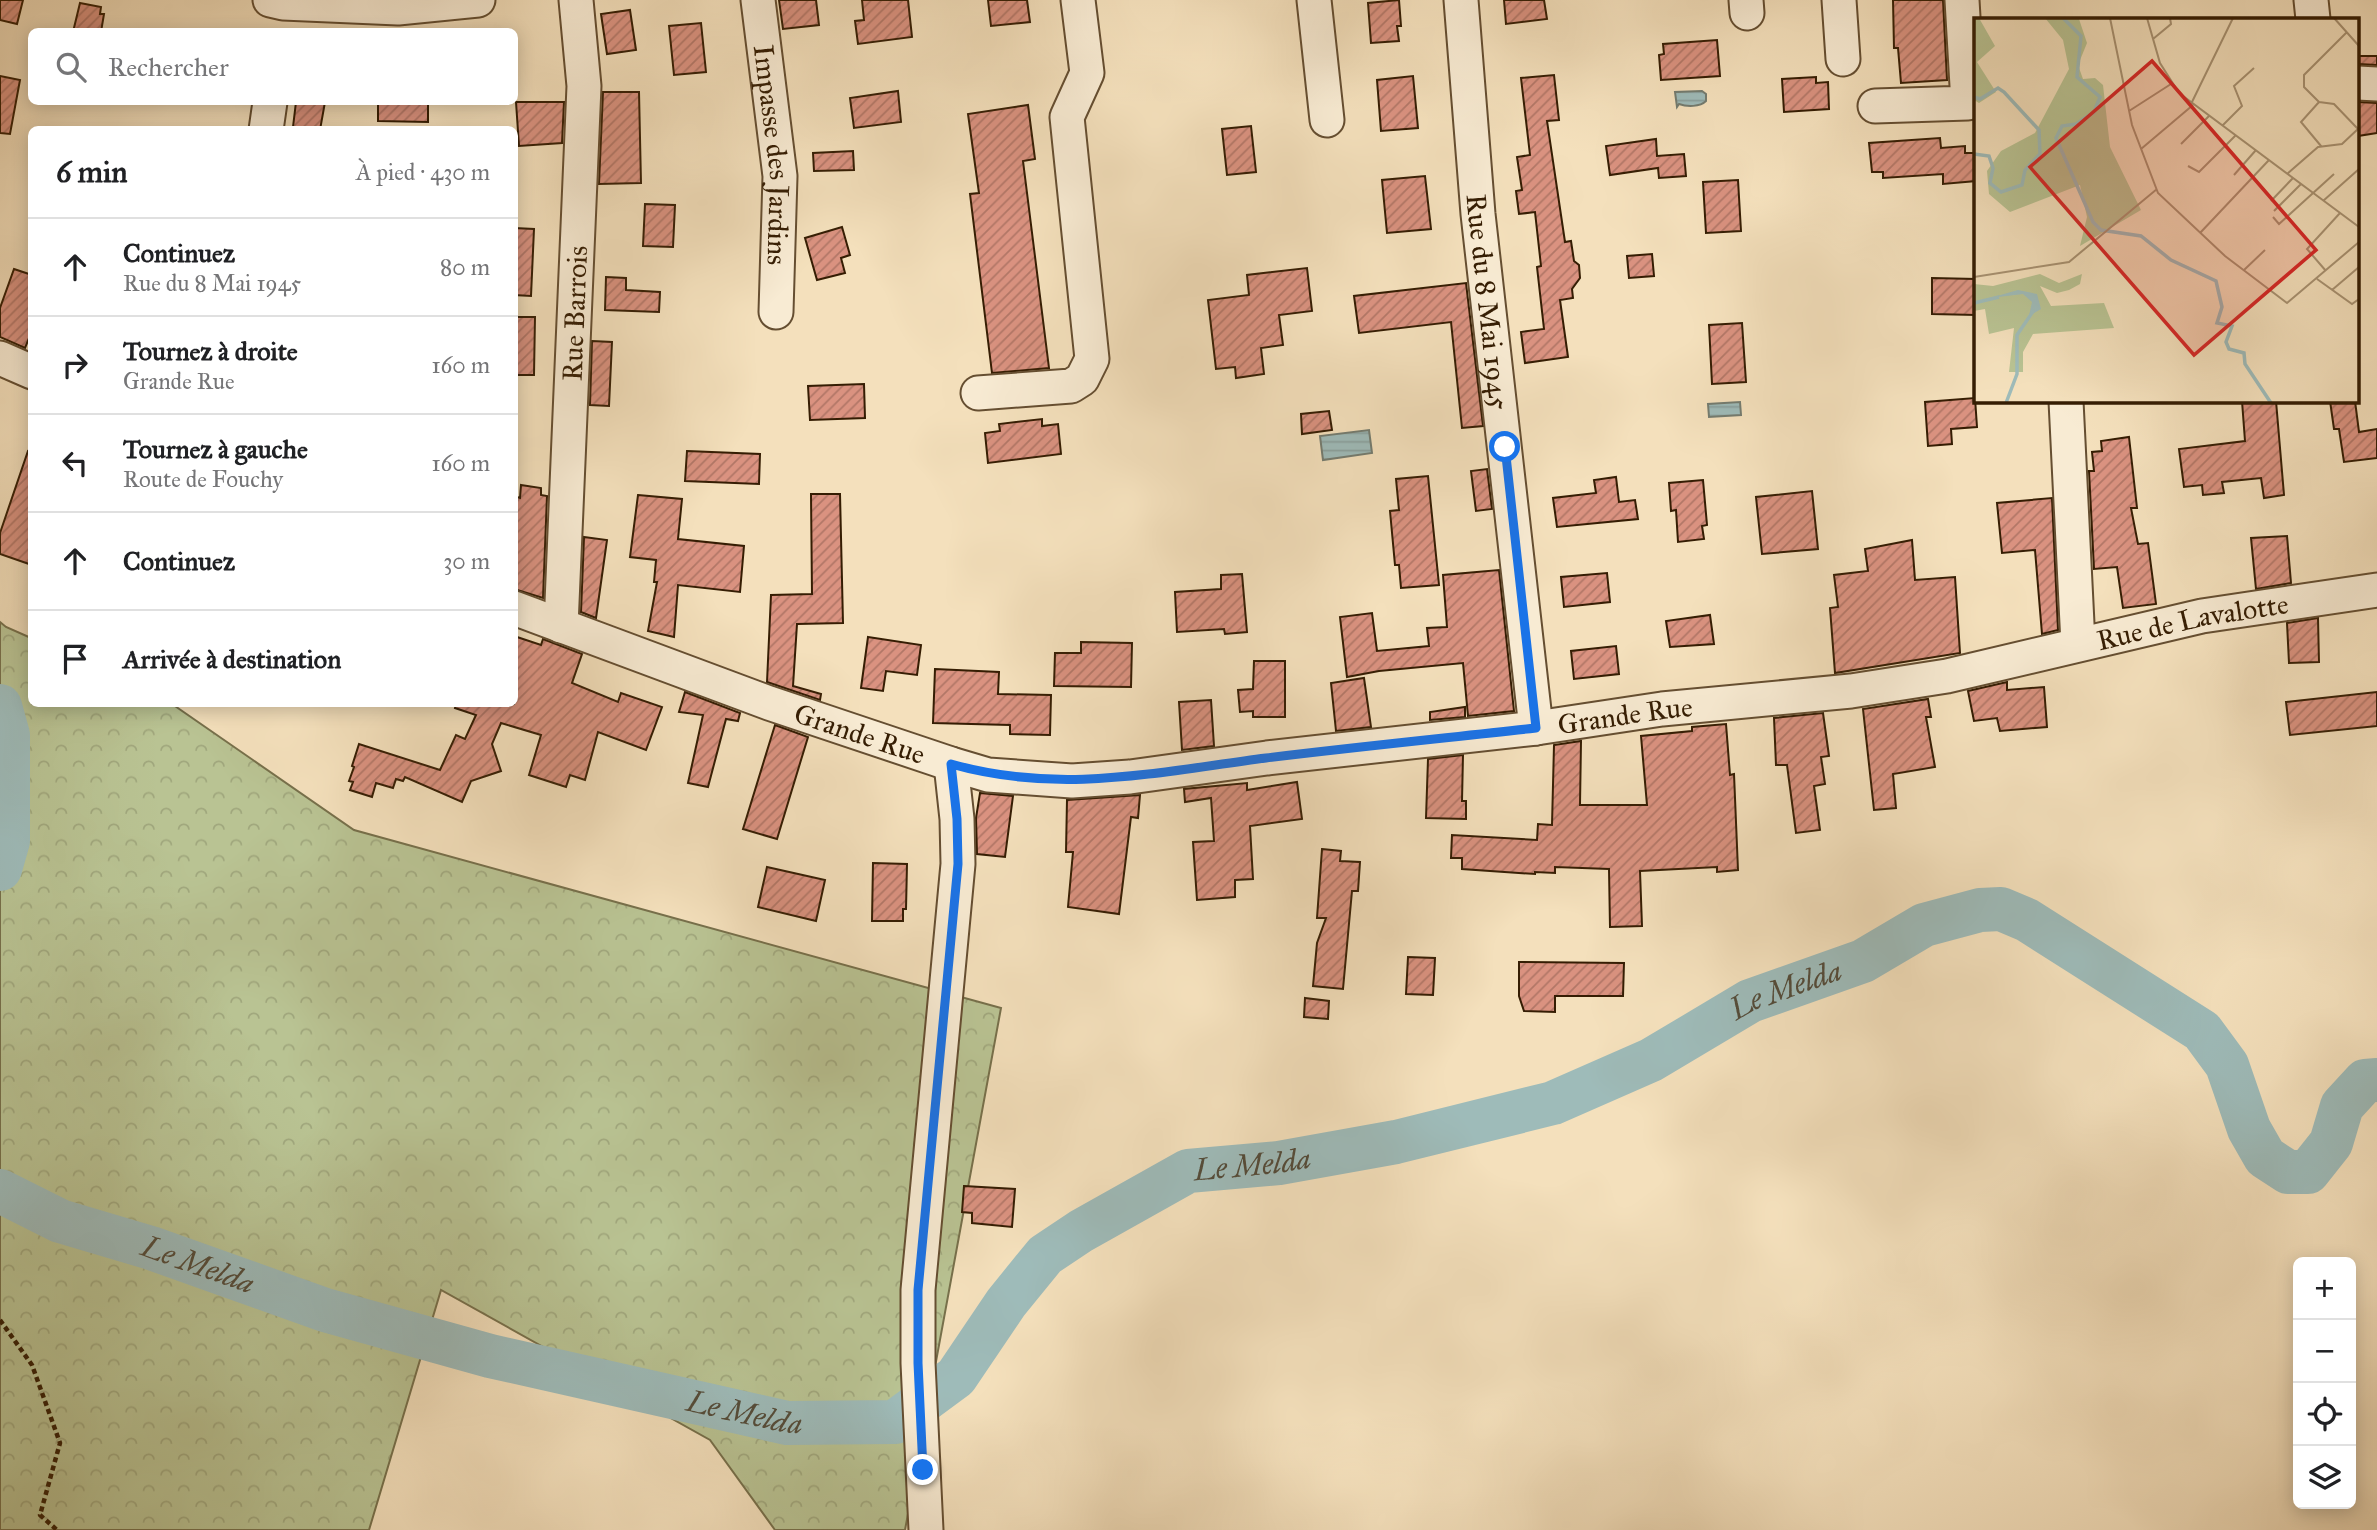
<!DOCTYPE html>
<html lang="fr">
<meta charset="utf-8">
<style>
:root{--surface:#fff;--page:#f6f6f6;--text:#202124;--muted:#757577;--line:#e0e0e0}
body{margin:0;font-family:"IM FELL Great Primer",serif;background:var(--page);color:var(--text)}
.controls{position:absolute;right:21px;bottom:21px;display:grid;overflow:hidden;border-radius:10px;box-shadow:0 4px 18px #0003}
.controls button{width:63px;height:63px;display:grid;place-items:center;padding:0;border:0;border-bottom:2px solid var(--line);background:var(--surface);color:var(--text);font:35px sans-serif}
.stop{position:absolute;width:21px;height:21px;margin:-16px;border:5px solid #1a73e8;border-radius:50%;background:#fff}
.stop.end{background:#1a73e8;border-color:#fff;box-shadow:0 2px 7px #0008}
.list{margin:0;padding:0;list-style:none}
h2{display:flex;justify-content:space-between;align-items:center;height:91px;margin:0;padding:0 28px;font-size:30px}
h2 small{font-size:23px;font-weight:400;color:var(--muted)}
.list li{display:grid;grid-template-columns:46px 1fr auto;gap:21px;align-items:center;box-sizing:border-box;height:98px;padding:0 28px;border-top:2px solid var(--line)}
.list b{display:block;font-size:26px;white-space:nowrap}
.list p{margin:0;font-size:23px;white-space:nowrap;color:var(--muted)}
.list em{font-size:23px;font-style:normal;color:var(--muted)}
.icon{flex:none;width:38px;height:38px;fill:none;stroke:currentColor;stroke-width:2;stroke-linecap:round;stroke-linejoin:round}
.map{position:relative;flex:none;width:2377px;height:1530px;overflow:hidden}
.search{position:absolute;background:var(--surface);box-shadow:0 4px 18px #0003;left:28px;top:28px;width:490px;height:77px;display:flex;align-items:center;gap:18px;box-sizing:border-box;padding:0 24px;border-radius:10px;color:var(--muted);font-size:26px}
.panel{position:absolute;background:var(--surface);box-shadow:0 4px 18px #0003;left:28px;top:126px;width:490px;height:581px;border-radius:10px}
.map>svg:first-child{display:block}
</style>
<div class="map">
<svg width="2377" height="1530" viewBox="0 0 2377 1530">
<defs>
<pattern id="forest-crowns" width="20" height="18" patternUnits="userSpaceOnUse" patternTransform="scale(1.75)"><rect width="20" height="18" fill="#b9c393"/><path d="M2 6a3 3 0 1 1 6 0M12 15a3 3 0 1 1 6 0" fill="none" stroke="#a0a77d"/></pattern>
<pattern id="water-rules" width="6" height="5" patternUnits="userSpaceOnUse" patternTransform="scale(1.75)"><rect width="6" height="5" fill="#9ebbb9"/><path d="M0 2.5h6" fill="none" stroke="#89a09d"/></pattern>
<pattern id="building-hatch" width="6" height="6" patternUnits="userSpaceOnUse" patternTransform="scale(1.75)"><rect width="6" height="6" fill="#da9280"/><path d="M-1 1l2-2M0 6l6-6M5 7l2-2" fill="none" stroke="#b27767"/></pattern>
</defs>
<rect width="100%" height="100%" fill="#f4e0bc"/>
<filter id="stains"><feTurbulence type="fractalNoise" baseFrequency=".00286" numOctaves="4"/><feColorMatrix values="0 0 0 0 .2 0 0 0 0 .09 0 0 0 0 .02 0 0 0 .5 -.17"/></filter>
<radialGradient id="worn" r=".72"><stop offset=".6" stop-color="#630" stop-opacity="0"/><stop offset="1" stop-color="#630" stop-opacity=".3"/></radialGradient>
<!-- forest -->
<path fill="url(#forest-crowns)" stroke="#77704b" stroke-width="2" d="M0 622 6 627 31 638 32 704H172L354 830 1001 1008 905 1530H775L710 1440 441 1290 369 1530H0Z"/>
<!-- water -->
<g fill="url(#water-rules)" stroke="#747c70" stroke-width="2">
<path d="M1702 91 1706 94V101C1700 107 1687 107 1679 104L1677 107 1675 92Z"/>
<path d="M1740 402 1741 415 1709 417 1708 404Z"/>
<path d="M1369 430 1372 453 1323 460 1320 436Z"/>
</g>
<g fill="none" stroke-linecap="round" stroke-linejoin="round">
<!-- river -->
<g stroke="#9ebbb9" stroke-width="44">
<path d="M0 706 8 735V841L0 869"/>
<path id="s1" d="M0 1191 60 1221 151 1248 325 1310 490 1356 787 1423 895 1422 956 1377 1006 1303 1045 1255 1081 1231 1188 1171 1279 1163 1396 1142 1553 1103 1651 1060 1750 1001 1863 961 1924 925 1980 910 2001 909 2027 920 2202 1031 2227 1065 2249 1129 2265 1157 2288 1172H2308L2331 1143 2342 1106 2365 1081 2377 1080"/>
</g>
</g>
<!-- building -->
<g fill="url(#building-hatch)" stroke="#351d03" stroke-width="2">
<path d="M0 0H23L17 24 0 20Z"/>
<path d="M779 0H816L819 25 783 29Z"/>
<path d="M862 0H908L912 37 858 44 855 21 864 20Z"/>
<path d="M988 0H1027L1030 22 991 26Z"/>
<path d="M1399 0 1401 26H1397L1399 41 1371 43 1368 3Z"/>
<path d="M1504 0H1544L1547 19 1506 24Z"/>
<path d="M1893 0H1943L1947 80 1901 83 1898 48H1894Z"/>
<path d="M80 3 101 7 100 14H104L101 32H73Z"/>
<path d="M630 10 636 50 607 54 601 14Z"/>
<path d="M701 23 706 72 674 75 669 26Z"/>
<path d="M1717 40 1720 76 1661 80 1659 55 1664 54 1663 44Z"/>
<path d="M2358 56H2377V65L2358 64Z"/>
<path d="M1554 75 1559 120 1547 121 1565 242 1571 241 1574 261 1579 265 1580 278 1572 289 1573 298 1560 300 1568 357 1525 363 1521 332 1544 329 1537 267 1541 266 1535 212 1519 214 1516 191 1522 190 1517 157 1530 155 1521 78Z"/>
<path d="M0 76 20 80 10 134 0 133Z"/>
<path d="M1413 76 1418 128 1381 131 1377 80Z"/>
<path d="M1816 77V83L1828 82 1829 109 1784 112 1782 79Z"/>
<path d="M898 91 901 122 854 128 850 98Z"/>
<path d="M603 92H639L641 183 599 184Z"/>
<path d="M296 102H325L320 130 293 127Z"/>
<path d="M378 102H428V122L378 121Z"/>
<path d="M516 102H564L562 143 519 146Z"/>
<path d="M2358 102 2377 103V133L2358 136Z"/>
<path d="M1028 105 1035 159 1023 161 1049 368 992 373 970 194 979 193 968 114Z"/>
<path d="M1251 126 1256 172 1227 175 1222 129Z"/>
<path d="M1940 138 1941 148 1965 146V153H1976V181L1943 184V174L1883 178V172H1872L1869 143Z"/>
<path d="M1656 139 1657 156 1684 154 1686 176 1659 178 1658 168 1610 175 1606 146Z"/>
<path d="M853 151 854 170 814 171 813 153Z"/>
<path d="M1425 176 1431 229 1387 233 1382 180Z"/>
<path d="M1738 180 1741 231 1706 233 1703 182Z"/>
<path d="M645 204 675 205 673 247 643 246Z"/>
<path d="M842 227 850 255 841 258 845 273 817 280 805 238Z"/>
<path d="M514 228 534 229 531 296 514 295Z"/>
<path d="M1652 254 1654 276 1629 278 1627 256Z"/>
<path d="M1307 268 1312 311 1279 315 1283 345 1261 348 1264 374 1236 378 1235 367 1216 369 1208 300 1249 295 1247 275Z"/>
<path d="M14 269 32 275V331L25 348 0 337V308Z"/>
<path d="M606 277 626 278V290L660 292 659 312 605 310Z"/>
<path d="M1932 278 1976 279V315L1932 314Z"/>
<path d="M1466 283 1483 426 1462 428 1451 322 1359 333 1354 296Z"/>
<path d="M514 317H535L534 375H514Z"/>
<path d="M1742 323 1746 382 1712 384 1709 325Z"/>
<path d="M592 341 612 342 609 406 590 405Z"/>
<path d="M864 384 865 418 810 420 808 386Z"/>
<path d="M1975 398 1977 427 1951 429 1952 444 1928 446 1925 402Z"/>
<path d="M2242 401H2276L2284 495 2264 498 2261 478 2222 482 2224 493 2203 495 2202 485 2184 487 2179 449 2245 441Z"/>
<path d="M2330 401H2355L2359 432 2377 429V458L2344 462 2339 429H2334Z"/>
<path d="M1329 411 1332 430 1302 434 1301 414Z"/>
<path d="M1042 419V426L1058 424 1061 454 988 463 985 433 1000 431 999 424Z"/>
<path d="M2129 437 2137 508H2131L2138 544 2148 543 2156 604 2123 608 2117 567 2094 569 2089 471H2094L2092 452 2102 451 2101 441Z"/>
<path d="M28 451 32 452V565L0 554V533Z"/>
<path d="M687 451 760 454 759 484 685 481Z"/>
<path d="M1487 469 1492 509 1476 511 1471 471Z"/>
<path d="M1428 476 1439 585 1401 588 1399 565H1395L1390 511 1399 510 1396 479Z"/>
<path d="M1616 477 1619 502 1635 500 1638 519 1557 527 1553 498 1596 493 1594 480Z"/>
<path d="M1703 480 1707 525 1702 526 1704 539 1678 542 1676 510 1671 511 1669 483Z"/>
<path d="M521 485 541 488V495L547 496 543 598 514 589V496L520 498Z"/>
<path d="M1812 491 1818 549 1762 554 1756 497Z"/>
<path d="M811 494H840L843 623 797 624 793 686 821 694 820 700 767 682 771 595 812 594Z"/>
<path d="M638 495 682 499 678 539 744 546 740 592 678 585 674 637 648 631 657 582H654L656 560 630 557Z"/>
<path d="M2052 498 2058 630 2042 634 2035 550 2002 553 1997 503Z"/>
<path d="M2287 536 2291 583 2256 589 2251 538Z"/>
<path d="M584 537 607 540 596 618 581 612Z"/>
<path d="M1912 540 1915 580 1955 577 1960 653 1835 673 1830 608 1838 607 1834 575 1868 571 1865 549Z"/>
<path d="M1499 570 1514 711 1468 716 1463 663 1379 671 1347 677 1340 617 1372 613 1377 651 1429 646 1427 628 1447 627 1443 575Z"/>
<path d="M1607 573 1610 602 1564 607 1561 577Z"/>
<path d="M1242 574 1247 632 1225 634 1224 629 1177 632 1175 592 1221 589V575Z"/>
<path d="M1710 615 1714 644 1670 647 1666 621Z"/>
<path d="M2318 618 2319 662 2289 663 2287 623Z"/>
<path d="M514 636 541 645 543 639 582 654 572 683 618 702 621 693 662 707 646 750 598 732 585 780 570 775 566 787 529 775 541 735 501 723 492 744 501 771 471 781 462 802 405 777 403 781 396 779 393 788 376 783 372 797 350 790 353 782 349 781 354 767 352 766 359 744 440 770 456 735 465 739 476 715 455 708 456 704H514Z"/>
<path d="M868 637 921 645 917 675 886 671 883 691 861 688Z"/>
<path d="M1081 642 1132 643 1131 687 1054 686 1055 653H1081Z"/>
<path d="M1616 646 1619 674 1574 679 1571 651Z"/>
<path d="M1254 661H1285V717H1253V711L1240 712 1238 690 1253 689Z"/>
<path d="M935 669 999 672 998 694 1051 695 1050 735 1010 734V725L933 723Z"/>
<path d="M1364 678 1371 727 1336 731 1331 683Z"/>
<path d="M2007 682V690L2044 687 2047 727 2000 731 1997 718 1974 721 1968 691Z"/>
<path d="M685 692 740 713 738 721 726 719 708 787 688 783 703 715 679 712Z"/>
<path d="M2377 692V726L2290 735 2286 702Z"/>
<path d="M1928 699 1931 717H1926L1935 767 1893 774 1896 808 1874 810 1863 709Z"/>
<path d="M1211 700 1214 746 1182 750 1179 702Z"/>
<path d="M1465 707V717L1430 720V712Z"/>
<path d="M1823 713 1829 756 1821 757 1825 784 1814 786 1820 830 1796 833 1787 765H1776L1774 718Z"/>
<path d="M1726 724 1730 775 1734 774 1738 870 1717 872V867L1640 871 1642 926 1610 927 1609 869 1555 867V873L1535 872V874L1462 869V858H1451L1452 835 1537 840 1538 824 1552 825 1554 745 1581 741 1580 805H1647L1641 736 1692 731V727Z"/>
<path d="M775 725 808 737 777 839 743 829Z"/>
<path d="M1463 755 1462 801H1466V819L1426 818 1428 759Z"/>
<path d="M1297 782 1302 819 1250 826 1253 879 1235 880V897L1197 900 1193 842 1214 841 1211 798 1185 802 1184 789 1247 783V790Z"/>
<path d="M980 793 1013 796 1005 857 977 854 976 818Z"/>
<path d="M1140 795 1138 818 1131 817 1119 914 1068 907 1073 852H1066L1067 800Z"/>
<path d="M1322 849 1341 851 1340 861 1360 862 1358 891H1352L1343 989 1313 986 1317 943 1326 918H1317Z"/>
<path d="M873 863 907 864 906 909H903V921H872Z"/>
<path d="M767 867 825 880 816 921 758 907Z"/>
<path d="M1408 957 1435 958 1433 995 1406 994Z"/>
<path d="M1519 962 1624 963 1623 996H1555V1012L1524 1011 1519 996Z"/>
<path d="M1305 998 1329 1001 1328 1019 1304 1017Z"/>
<path d="M964 1186 1015 1189 1012 1227 972 1223V1213L962 1212Z"/>
</g>
<g fill="none" stroke-linecap="round" stroke-linejoin="round">
<defs>
<g id="minor">
<path d="M270 0 283 3 398 8 478 0"/>
<path id="s2" d="M758 0 780 176 776 312"/>
<path d="M1314 0 1327 120"/>
<path id="s3" d="M1461 0 1478 214 1536 728"/>
<path d="M1746 0 1747 13"/>
<path d="M1839 0 1843 59"/>
<path d="M2311 0 2313 19"/>
<path d="M2358 83 2377 84"/>
<path d="M1875 106 1968 103 1962 0"/>
<path d="M266 130 270 102"/>
<path d="M0 358 32 372"/>
<path d="M978 393 1071 386 1082 379 1092 359 1067 117 1087 73 1078 0"/>
<path d="M2066 401 2078 644"/>
<path id="s4" d="M514 608 769 703 951 764 988 775 1072 781 1130 777 1267 758 1536 728 1662 709 1851 691 1947 676 2202 616 2377 590"/>
<path id="s5" d="M561 626 584 86 576 0"/>
<path d="M926 1530 918 1363V1290L958 864 957 819 951 764"/>
</g>
</defs>
<!-- minor casing -->
<use href="#minor" stroke="#654e31" stroke-width="37"/>
<!-- path -->
<path stroke="#351d03" stroke-width="4.5" stroke-dasharray="5 3.5" stroke-linecap="butt" d="M0 1320 32 1365 60 1443 40 1515 57 1530"/>
<!-- minor -->
<use href="#minor" stroke="#f8ebd3" stroke-width="33"/>
</g>
<g fill="none" stroke-linecap="round" stroke-linejoin="round">
<!-- route -->
<path stroke="#1a73e8" stroke-width="9" d="M923 1470 918 1363V1290L958 864 957 819 951 764C1060 795 1157 772 1266 758 1356 747 1446 738 1536 728L1505 447"/>
</g>
<g text-anchor="middle" dominant-baseline="central" stroke-width="5" stroke-linejoin="round" paint-order="stroke">
<!-- street labels -->
<g font-size="28" fill="#351d03" stroke="#f8ebd3">
<text stroke="none"><textPath href="#s2" startOffset="156">Impasse des Jardins</textPath></text>
<text stroke="none"><textPath href="#s3" startOffset="303">Rue du 8 Mai 1945</textPath></text>
<text stroke="none"><textPath href="#s5" startOffset="313">Rue Barrois</textPath></text>
<text stroke="none"><textPath href="#s4" startOffset="1720">Rue de Lavalotte</textPath></text>
<text stroke="none"><textPath href="#s4" startOffset="1144">Grande Rue</textPath></text>
<text stroke="none"><textPath href="#s4" startOffset="368">Grande Rue</textPath></text>
</g>
<!-- water labels -->
<g font-size="30" font-style="italic" fill="#544c3a" stroke="#f8ebd3">
<text stroke="none"><textPath href="#s1" startOffset="1955">Le Melda</textPath></text>
<text stroke="none"><textPath href="#s1" startOffset="1388">Le Melda</textPath></text>
<text stroke="none"><textPath href="#s1" startOffset="212">Le Melda</textPath></text>
<text stroke="none"><textPath href="#s1" startOffset="779">Le Melda</textPath></text>
</g>
</g>
<!-- overview -->
<g transform="translate(1974 18)">
<rect width="385" height="385" fill="#f4e0bc"/>
<path d="M0 0H5L21 28 3 44 22 74 5 85 0 82ZM71 0 105 1 113 25 104 47 109 61 121 60 129 67 136 129 167 192 106 228 113 199 106 167 36 194 15 176 13 153 27 133 61 115 95 51 89 22ZM66 256 85 265 108 256 106 266 95 272 83 275 66 268 77 288 130 285 140 310 59 316 49 334V354H35L40 310 15 316 11 291 0 293V266L19 268Z" fill="#b9c393"/>
<path d="M44 272 63 276 67 291 55 298 58 284 49 276 16 280Z" fill="#9ebbb9"/>
<path fill="none" stroke="#9ebbb9" stroke-width="3.5" d="M89 0 107 18 103 59 126 79 120 94 102 106 88 108 82 120 119 204 127 212 167 218 197 242 242 263 248 289 243 305 258 308 252 324 255 331 270 335 271 346 297 385M0 79 6 81 24 70 30 74 65 112 66 136 51 152 48 167 27 174 16 165 19 150 15 138 0 136M0 285 25 279M32 385 43 356V317L60 292"/>
<path fill="none" stroke="#a89272" stroke-width="2" d="M136 0 158 107 184 175 251 238 313 285 385 224M173 0 186 45 205 75 385 209M360 0 385 28M179 21 197 6 196 0M345 84 330 69V57L373 14M345 84 327 104 347 128M345 84 360 86 384 111M217 86 259 0M155 93 197 66M249 107 268 88 260 68 280 50M207 126 235 98M167 131 219 87M214 148 225 154 262 117M313 156 344 129 368 126 385 110M260 157 282 132M297 183 319 160M349 183 385 151M300 193 327 166M299 199 305 206 360 156M226 215 295 142M270 252 291 232M352 253 333 231 366 195M0 259 95 244 183 171M343 261 378 286 385 281M358 272 385 249"/>
<path fill="#d62828" fill-opacity="0.15" stroke="#d62828" stroke-width="3.5" d="M178 43 342 232 220 337 56 149Z"/>
<rect width="385" height="385" fill="none" stroke="#351d03" stroke-width="3.5"/>
</g>
<rect width="100%" height="100%" filter="url(#stains)"/>
<rect width="100%" height="100%" fill="url(#worn)"/>
</svg>
<div class="controls">
<button>+</button>
<button>−</button>
<button><svg class="icon" aria-label="locate" viewBox="0 0 24 24"><circle cx="12" cy="12" r="6"/><path d="M12 2v4M12 18v4M2 12h4M18 12h4"/></svg></button>
<button><svg class="icon" aria-label="layers" viewBox="0 0 24 24"><path d="M12 4l9 5-9 5-9-5zM3 14l9 5 9-5"/></svg></button>
</div>
<div class="stop" style="left:1505px;top:447px"></div>
<div class="stop end" style="left:923px;top:1470px"></div>
<div class="search"><svg class="icon" aria-label="search" viewBox="0 0 24 24"><circle cx="10" cy="10" r="6"/><path d="M15 15l6 6"/></svg>Rechercher</div>
<section class="panel">
<h2>6 min<small>À pied · 430 m</small></h2>
<ul class="list">
<li><svg class="icon" aria-label="ahead" viewBox="0 0 24 24"><path d="M12 20V5M6 11l6-6 6 6"/></svg><div><b>Continuez</b><p>Rue du 8 Mai 1945</p></div><em>80 m</em></li>
<li><svg class="icon" aria-label="right" viewBox="0 0 24 24"><path d="M7 20v-9h11M14 6l5 5-5 5"/></svg><div><b>Tournez à droite</b><p>Grande Rue</p></div><em>160 m</em></li>
<li><svg class="icon" aria-label="left" viewBox="0 0 24 24"><path d="M17 20v-9H6M10 6l-5 5 5 5"/></svg><div><b>Tournez à gauche</b><p>Route de Fouchy</p></div><em>160 m</em></li>
<li><svg class="icon" aria-label="ahead" viewBox="0 0 24 24"><path d="M12 20V5M6 11l6-6 6 6"/></svg><div><b>Continuez</b></div><em>30 m</em></li>
<li><svg class="icon" aria-label="arrive" viewBox="0 0 24 24"><path d="M6 21V4h12l-3 4 3 4H6"/></svg><div><b>Arrivée à destination</b></div></li>
</ul>
</section>
</div>
